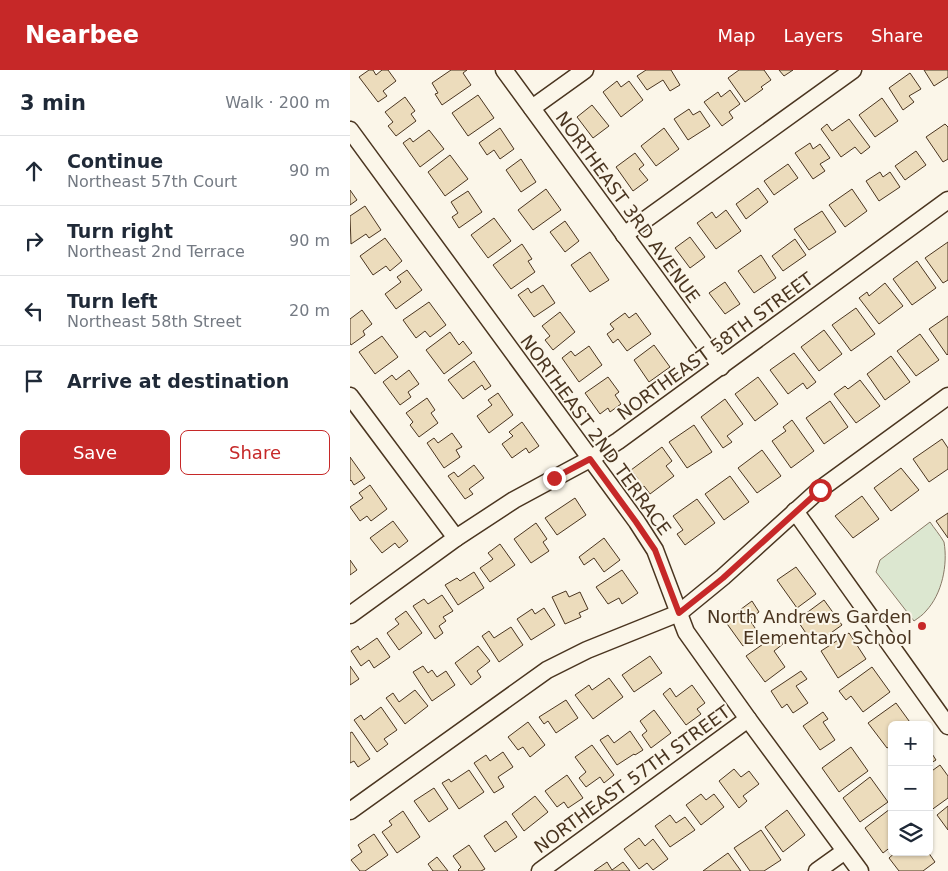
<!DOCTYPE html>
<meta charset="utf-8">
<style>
:root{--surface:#fff;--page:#f6f6f7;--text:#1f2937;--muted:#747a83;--line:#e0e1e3;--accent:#c62828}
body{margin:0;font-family:"DejaVu Sans",sans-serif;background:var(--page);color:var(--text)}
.controls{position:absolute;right:15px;bottom:15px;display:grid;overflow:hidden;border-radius:8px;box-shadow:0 1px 4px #0004}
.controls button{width:45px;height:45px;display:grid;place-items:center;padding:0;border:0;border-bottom:1px solid var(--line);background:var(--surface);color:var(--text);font:25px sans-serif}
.stop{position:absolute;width:15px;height:15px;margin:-11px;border:4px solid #c62828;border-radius:50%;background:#fff}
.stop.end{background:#c62828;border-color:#fff;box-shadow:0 1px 5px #0008}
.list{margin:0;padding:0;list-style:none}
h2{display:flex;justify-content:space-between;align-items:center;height:65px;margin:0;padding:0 20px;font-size:21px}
h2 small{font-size:16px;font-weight:400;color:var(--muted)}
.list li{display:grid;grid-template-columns:32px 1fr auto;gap:15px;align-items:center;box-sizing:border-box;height:70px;padding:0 20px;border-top:1px solid var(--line)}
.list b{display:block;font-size:19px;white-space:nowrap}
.list p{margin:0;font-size:16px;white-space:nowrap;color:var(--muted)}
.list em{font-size:16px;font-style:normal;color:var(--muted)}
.actions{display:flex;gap:10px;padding:15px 20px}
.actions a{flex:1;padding:11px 0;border:1px solid var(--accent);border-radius:8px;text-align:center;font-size:18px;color:var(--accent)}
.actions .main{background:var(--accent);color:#fff}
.icon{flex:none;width:28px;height:28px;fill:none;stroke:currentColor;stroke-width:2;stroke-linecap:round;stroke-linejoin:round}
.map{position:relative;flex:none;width:598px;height:801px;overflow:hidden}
header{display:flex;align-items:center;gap:30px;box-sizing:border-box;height:70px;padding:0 25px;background:var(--accent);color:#fff}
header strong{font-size:24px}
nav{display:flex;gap:28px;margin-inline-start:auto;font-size:18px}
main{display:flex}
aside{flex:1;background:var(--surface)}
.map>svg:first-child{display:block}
</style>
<header>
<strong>Nearbee</strong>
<nav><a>Map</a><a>Layers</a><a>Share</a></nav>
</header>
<main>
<aside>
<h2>3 min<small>Walk · 200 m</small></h2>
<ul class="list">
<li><svg class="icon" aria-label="ahead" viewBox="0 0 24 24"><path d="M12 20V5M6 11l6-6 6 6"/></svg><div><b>Continue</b><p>Northeast 57th Court</p></div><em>90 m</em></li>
<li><svg class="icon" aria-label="right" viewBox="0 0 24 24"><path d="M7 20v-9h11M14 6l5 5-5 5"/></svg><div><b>Turn right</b><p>Northeast 2nd Terrace</p></div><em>90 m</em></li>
<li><svg class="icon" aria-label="left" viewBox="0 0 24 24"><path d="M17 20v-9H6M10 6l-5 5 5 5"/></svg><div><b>Turn left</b><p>Northeast 58th Street</p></div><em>20 m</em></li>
<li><svg class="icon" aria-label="arrive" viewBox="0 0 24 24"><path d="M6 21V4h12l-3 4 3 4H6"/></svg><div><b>Arrive at destination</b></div></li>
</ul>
<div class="actions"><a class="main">Save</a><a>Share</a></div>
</aside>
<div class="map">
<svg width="598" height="801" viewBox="0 0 598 801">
<rect width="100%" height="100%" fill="#fbf6e9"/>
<!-- green -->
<path fill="#dce7d0" stroke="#887966" d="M580 452C584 458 590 465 594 472 598 495 592 524 576 541 573 545 568 548 564 551L526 502 530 490Z"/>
<!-- building -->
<g fill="#ecdcbc" stroke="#4a3520">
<path d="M19 0H23L26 5 32 0H38L46 11 33 21 37 26 28 32 9 7Z"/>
<path d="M101 0H117L113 3 121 15 92 35 85 24 88 23 82 13Z"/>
<path d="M296 0H321L330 15 320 21 313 10 297 20 287 6Z"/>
<path d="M389 0H414L421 10 411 17 413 19 395 32 378 8Z"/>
<path d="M429 0H443L434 6Z"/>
<path d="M574 0H598V7L584 16Z"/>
<path d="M560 3 571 19 559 26 564 32 553 40 539 18Z"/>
<path d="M267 11 271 17 279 11 293 30 271 47 253 22Z"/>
<path d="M380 20 390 34 379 42 383 48 372 56 354 32 368 22 371 27Z"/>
<path d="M128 25 144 48 118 66 102 43Z"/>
<path d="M55 27 65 41 61 44 66 51 46 66 38 56 43 52 35 42Z"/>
<path d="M532 28 548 51 525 67 509 45Z"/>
<path d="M242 35 259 56 243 68 227 47Z"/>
<path d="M339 39 343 45 350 41 360 56 338 70 324 49Z"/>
<path d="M499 49 520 77 511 84 505 77 491 87 471 59 477 54 482 61Z"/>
<path d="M595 54 598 57V89L593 92 576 67Z"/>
<path d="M150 58 164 79 150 89 144 80 137 85 129 73Z"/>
<path d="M314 58 329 79 306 96 291 76Z"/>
<path d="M79 60 94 79 70 97 53 73 60 68 63 72Z"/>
<path d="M460 73 463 79 470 74 480 88 470 94 475 101 463 109 445 83Z"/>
<path d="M566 81 576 95 555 110 545 96Z"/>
<path d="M285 83 294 95 289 99 298 110 283 121 266 97Z"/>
<path d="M100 85 118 109 95 126 78 102Z"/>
<path d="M171 89 186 112 171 122 156 100Z"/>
<path d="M438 94 448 108 424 125 414 111Z"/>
<path d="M530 102 533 107 540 102 550 117 529 131 516 111Z"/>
<path d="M408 118 418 132 396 149 386 134Z"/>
<path d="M196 119 211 140 183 160 168 140Z"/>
<path d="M502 119 517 141 495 157 479 135Z"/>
<path d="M0 120 7 130 0 135Z"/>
<path d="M118 121 132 142 109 158 102 147 108 143 101 132Z"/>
<path d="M15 136 31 160 19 168 16 164 1 174 0 146Z"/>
<path d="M376 140 391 161 366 179 347 153 362 142 366 148Z"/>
<path d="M472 141 486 162 459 180 444 159Z"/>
<path d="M144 148 161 171 138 188 121 165Z"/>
<path d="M215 151 229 171 215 182 200 162Z"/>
<path d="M340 167 355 187 340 198 325 178Z"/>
<path d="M35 168 52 191 40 201 36 196 23 205 10 186Z"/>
<path d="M445 169 456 185 433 201 422 186Z"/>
<path d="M598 172V210L593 213 575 188Z"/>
<path d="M172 174 182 189 178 191 185 202 161 219 143 195Z"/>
<path d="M240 182 259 210 240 222 221 195Z"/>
<path d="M411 185 426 208 404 223 388 201Z"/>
<path d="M567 191 586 218 562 235 543 209Z"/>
<path d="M57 200 72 220 46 239 35 224 51 212 47 207Z"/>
<path d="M375 212 390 234 375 244 359 223Z"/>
<path d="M535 213 553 236 529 254 509 228 517 222 519 226Z"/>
<path d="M193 215 205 233 184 247 168 225 178 218 181 223Z"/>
<path d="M79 232 96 255 80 267 75 261 66 268 53 250Z"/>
<path d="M506 238 525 264 501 281 482 255Z"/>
<path d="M12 240 22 254 13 261 15 265 1 275 0 273V249Z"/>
<path d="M210 242 225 262 203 280 195 270 200 266 192 256Z"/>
<path d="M275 243 279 248 286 243 301 264 277 281 268 269 263 273 257 264 264 259 260 254Z"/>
<path d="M598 246V284L597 285 579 259Z"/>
<path d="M474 260 492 284 469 301 451 277Z"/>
<path d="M100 262 109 275 113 271 122 283 94 304 76 280Z"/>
<path d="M570 264 589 290 566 306 547 281Z"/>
<path d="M32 266 48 287 25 304 9 282Z"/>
<path d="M304 275 320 297 299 312 284 290Z"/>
<path d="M239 276 252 295 229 312 212 288 221 281 225 286Z"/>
<path d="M444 283 466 312 457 319 453 313 438 324 420 300Z"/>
<path d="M541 286 560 312 535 330 517 304Z"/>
<path d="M124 291 141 316 135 320 132 315 113 329 98 310Z"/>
<path d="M59 300 69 314 58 322 61 327 50 335 33 312 42 305 46 310Z"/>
<path d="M258 307 269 322 265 325 271 334 260 342 258 338 250 344 235 323Z"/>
<path d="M408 307 428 334 405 351 385 324Z"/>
<path d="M510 310 530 336 506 353 484 324 495 316 498 319Z"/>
<path d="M148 323 163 345 139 363 127 346 142 335 138 330Z"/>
<path d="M77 328 85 340 81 343 88 353 69 367 60 355 63 352 56 343Z"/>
<path d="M375 329 393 354 377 366 382 372 373 378 351 347Z"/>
<path d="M480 331 498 357 474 374 456 348Z"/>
<path d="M442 350 464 381 441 398 422 371 436 361 433 357Z"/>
<path d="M172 352 189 376 179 383 176 378 162 388 152 374 163 366 159 362Z"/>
<path d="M344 355 362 382 337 398 319 372Z"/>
<path d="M102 363 112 377 106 380 110 387 94 398 77 373 84 368 88 373Z"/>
<path d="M592 369 598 378V399L579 412 563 389Z"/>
<path d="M312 377 322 391 316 396 324 406 300 424 294 416 288 421 283 413 288 409 281 400Z"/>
<path d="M412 380 431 406 407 423 388 398Z"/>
<path d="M0 387 15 408 4 415 1 410 0 411Z"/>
<path d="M124 395 134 408 119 419 123 424 115 429 98 406 104 402 108 407Z"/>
<path d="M551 398 569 420 541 441 524 418Z"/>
<path d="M380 406 399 432 374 450 355 424Z"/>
<path d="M20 415 37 439 21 451 17 446 10 451 0 437 13 428 9 423Z"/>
<path d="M512 426 529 449 503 468 485 446Z"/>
<path d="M225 428 236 445 207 465 195 448Z"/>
<path d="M347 429 365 453 335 475 327 464 333 460 323 446Z"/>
<path d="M598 443V468L586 451Z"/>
<path d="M43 451 58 471 49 478 45 473 32 483 20 468Z"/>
<path d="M186 453 197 469 193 472 199 481 181 493 164 469Z"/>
<path d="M254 468 270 490 254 502 244 488 234 495 229 487Z"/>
<path d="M150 474 165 495 140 512 130 498 143 489 138 483Z"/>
<path d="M0 490 7 500 0 505Z"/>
<path d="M446 497 466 524 447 538 427 510Z"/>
<path d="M272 500 288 523 272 534 269 528 258 534 246 517Z"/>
<path d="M124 502 134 518 108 535 95 515 107 508 110 511Z"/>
<path d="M216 521 219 527 230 522 238 539 229 543 231 547 215 554 202 527Z"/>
<path d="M92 525 103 541 93 547 96 551 89 556 93 563 85 569 63 536 74 529 78 534Z"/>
<path d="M474 530 492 555 464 575 447 550Z"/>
<path d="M402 531 409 542 399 549 409 564 393 576 375 551Z"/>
<path d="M194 538 205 555 181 570 167 549 182 539 185 544Z"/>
<path d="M56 541 72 563 49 580 37 563 49 554 45 549Z"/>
<path d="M161 557 173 575 149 592 132 566 139 561 144 568Z"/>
<path d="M499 563 516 589 488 608 471 581Z"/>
<path d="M426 565 433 574 424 581 435 597 415 612 396 586Z"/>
<path d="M27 568 40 587 24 598 19 590 11 596 1 581 8 576 10 580Z"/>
<path d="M128 576 140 591 127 601 131 607 121 615 105 593Z"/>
<path d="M300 586 312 603 284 622 272 605Z"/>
<path d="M0 596 9 609 0 615Z"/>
<path d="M73 596 78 603 82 600 87 607 96 601 105 615 82 631 63 602Z"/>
<path d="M522 597 540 622 513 642 501 626 496 630 489 621Z"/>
<path d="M451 601 457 609 446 616 458 633 443 643 437 634 432 638 421 621Z"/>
<path d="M259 608 273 627 243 649 225 625 239 615 242 620Z"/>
<path d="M342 615 355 633 347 639 351 644 336 655 313 624 320 618 326 627Z"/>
<path d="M65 620 78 636 55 654 36 628 43 623 49 632Z"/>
<path d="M216 630 228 648 206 663 198 651 194 654 189 647Z"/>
<path d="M546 633 562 655H542V675L537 678 518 653Z"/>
<path d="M31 637 47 660 34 669 38 674 27 682 4 650 11 645 14 650Z"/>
<path d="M304 640 321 663 301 678 292 665 297 661 290 651Z"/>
<path d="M473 642 478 649 473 652 485 670 470 680 453 656Z"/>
<path d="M178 652 195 675 180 687 173 677 168 680 158 667Z"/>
<path d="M280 661 293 680 285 685 284 684 267 695 250 670 258 665 264 673Z"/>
<path d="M2 662 20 689 8 697 4 691 0 693V663Z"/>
<path d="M242 675 264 705 254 713 250 707 236 717 229 708 236 702 225 687Z"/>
<path d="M501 677 518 701 489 722 472 698Z"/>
<path d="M579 679 586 690 579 694Z"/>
<path d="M153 682 163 697 148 707 154 717 144 723 124 693 136 685 140 691Z"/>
<path d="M590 695 598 706V728L580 741 579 739V703Z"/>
<path d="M384 699 391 707 399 701 409 714 393 726 397 731 389 738 369 711Z"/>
<path d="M119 700 134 722 109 739 92 713 99 709 101 712Z"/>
<path d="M217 705 233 728 218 738 214 732 207 737 195 721Z"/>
<path d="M520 707 538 732 510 752 493 728Z"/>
<path d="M84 718 98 739 79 752 64 731Z"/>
<path d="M351 724 356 730 364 724 374 737 351 755 336 735Z"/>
<path d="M185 726 198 742 174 761 162 744Z"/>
<path d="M598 736V760L587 745Z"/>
<path d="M540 739 542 741V776L533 783 515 758Z"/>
<path d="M437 740 455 765 433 782 415 757Z"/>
<path d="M53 741 70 767 47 783 32 762 42 755 39 751Z"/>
<path d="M320 745 326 753 335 747 345 760 320 777 305 756Z"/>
<path d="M156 751 167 767 145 782 134 766Z"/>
<path d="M411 760 431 790 414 801H400L384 778Z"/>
<path d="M24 764 38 785 15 801H10L1 790 12 782 8 775Z"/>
<path d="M289 768 295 776 303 769 318 789 303 800 297 793 289 799 274 779Z"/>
<path d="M119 775 135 799 131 801H109L108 800 111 797 103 786Z"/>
<path d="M546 782H578L585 792 573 801H549L539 788Z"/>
<path d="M378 783 391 801H353Z"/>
<path d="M87 787 98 801H83L78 794Z"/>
<path d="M257 792 262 800 273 792 280 801H244Z"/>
</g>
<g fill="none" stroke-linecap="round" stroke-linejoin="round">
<defs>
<g id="minor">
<path d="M154 0 371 297"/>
<path d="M182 38 235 0"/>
<path d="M0 60 287 452 305 480 336 562 398 649 510 801"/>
<path d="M274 165 503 0"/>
<path d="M0 326 106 468"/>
<path d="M445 441 598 656"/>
<path d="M0 545 106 468 164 430 240 389 268 371 598 130"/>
<path d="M0 741 197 600 237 580 329 543 373 507 469 420 598 326"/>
<path d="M190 801 398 649"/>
<path d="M467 801 495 781"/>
</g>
</defs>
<!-- minor casing -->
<use href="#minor" stroke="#4a3520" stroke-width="19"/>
<!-- minor -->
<use href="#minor" stroke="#fbf6e9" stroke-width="16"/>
</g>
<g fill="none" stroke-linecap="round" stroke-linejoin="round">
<!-- route -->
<path stroke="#c62828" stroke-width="6" d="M204 408 240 389 286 452 305 480 329 543 373 508 470 420"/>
</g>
<!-- markers -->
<circle fill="#c62828" stroke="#fbf6e9" stroke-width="2" cx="572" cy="556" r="5"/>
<g text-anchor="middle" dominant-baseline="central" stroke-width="4" stroke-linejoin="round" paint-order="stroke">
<!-- street labels -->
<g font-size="18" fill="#4a3520" stroke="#fbf6e9">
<text transform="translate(278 137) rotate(54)">NORTHEAST 3RD AVENUE</text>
<text transform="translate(365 276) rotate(-36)">NORTHEAST 58TH STREET</text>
<text transform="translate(246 365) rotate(54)">NORTHEAST 2ND TERRACE</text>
<text transform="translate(282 709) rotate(-36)">NORTHEAST 57TH STREET</text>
</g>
<!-- poi labels -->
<g font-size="18" fill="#4a3520" stroke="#fbf6e9" text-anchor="end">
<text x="562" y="546">North Andrews Garden<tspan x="562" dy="21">Elementary School</tspan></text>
</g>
</g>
</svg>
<div class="controls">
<button>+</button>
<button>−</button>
<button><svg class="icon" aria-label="layers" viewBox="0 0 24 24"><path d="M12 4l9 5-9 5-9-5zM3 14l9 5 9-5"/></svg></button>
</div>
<div class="stop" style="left:470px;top:420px"></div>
<div class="stop end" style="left:204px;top:408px"></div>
</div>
</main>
